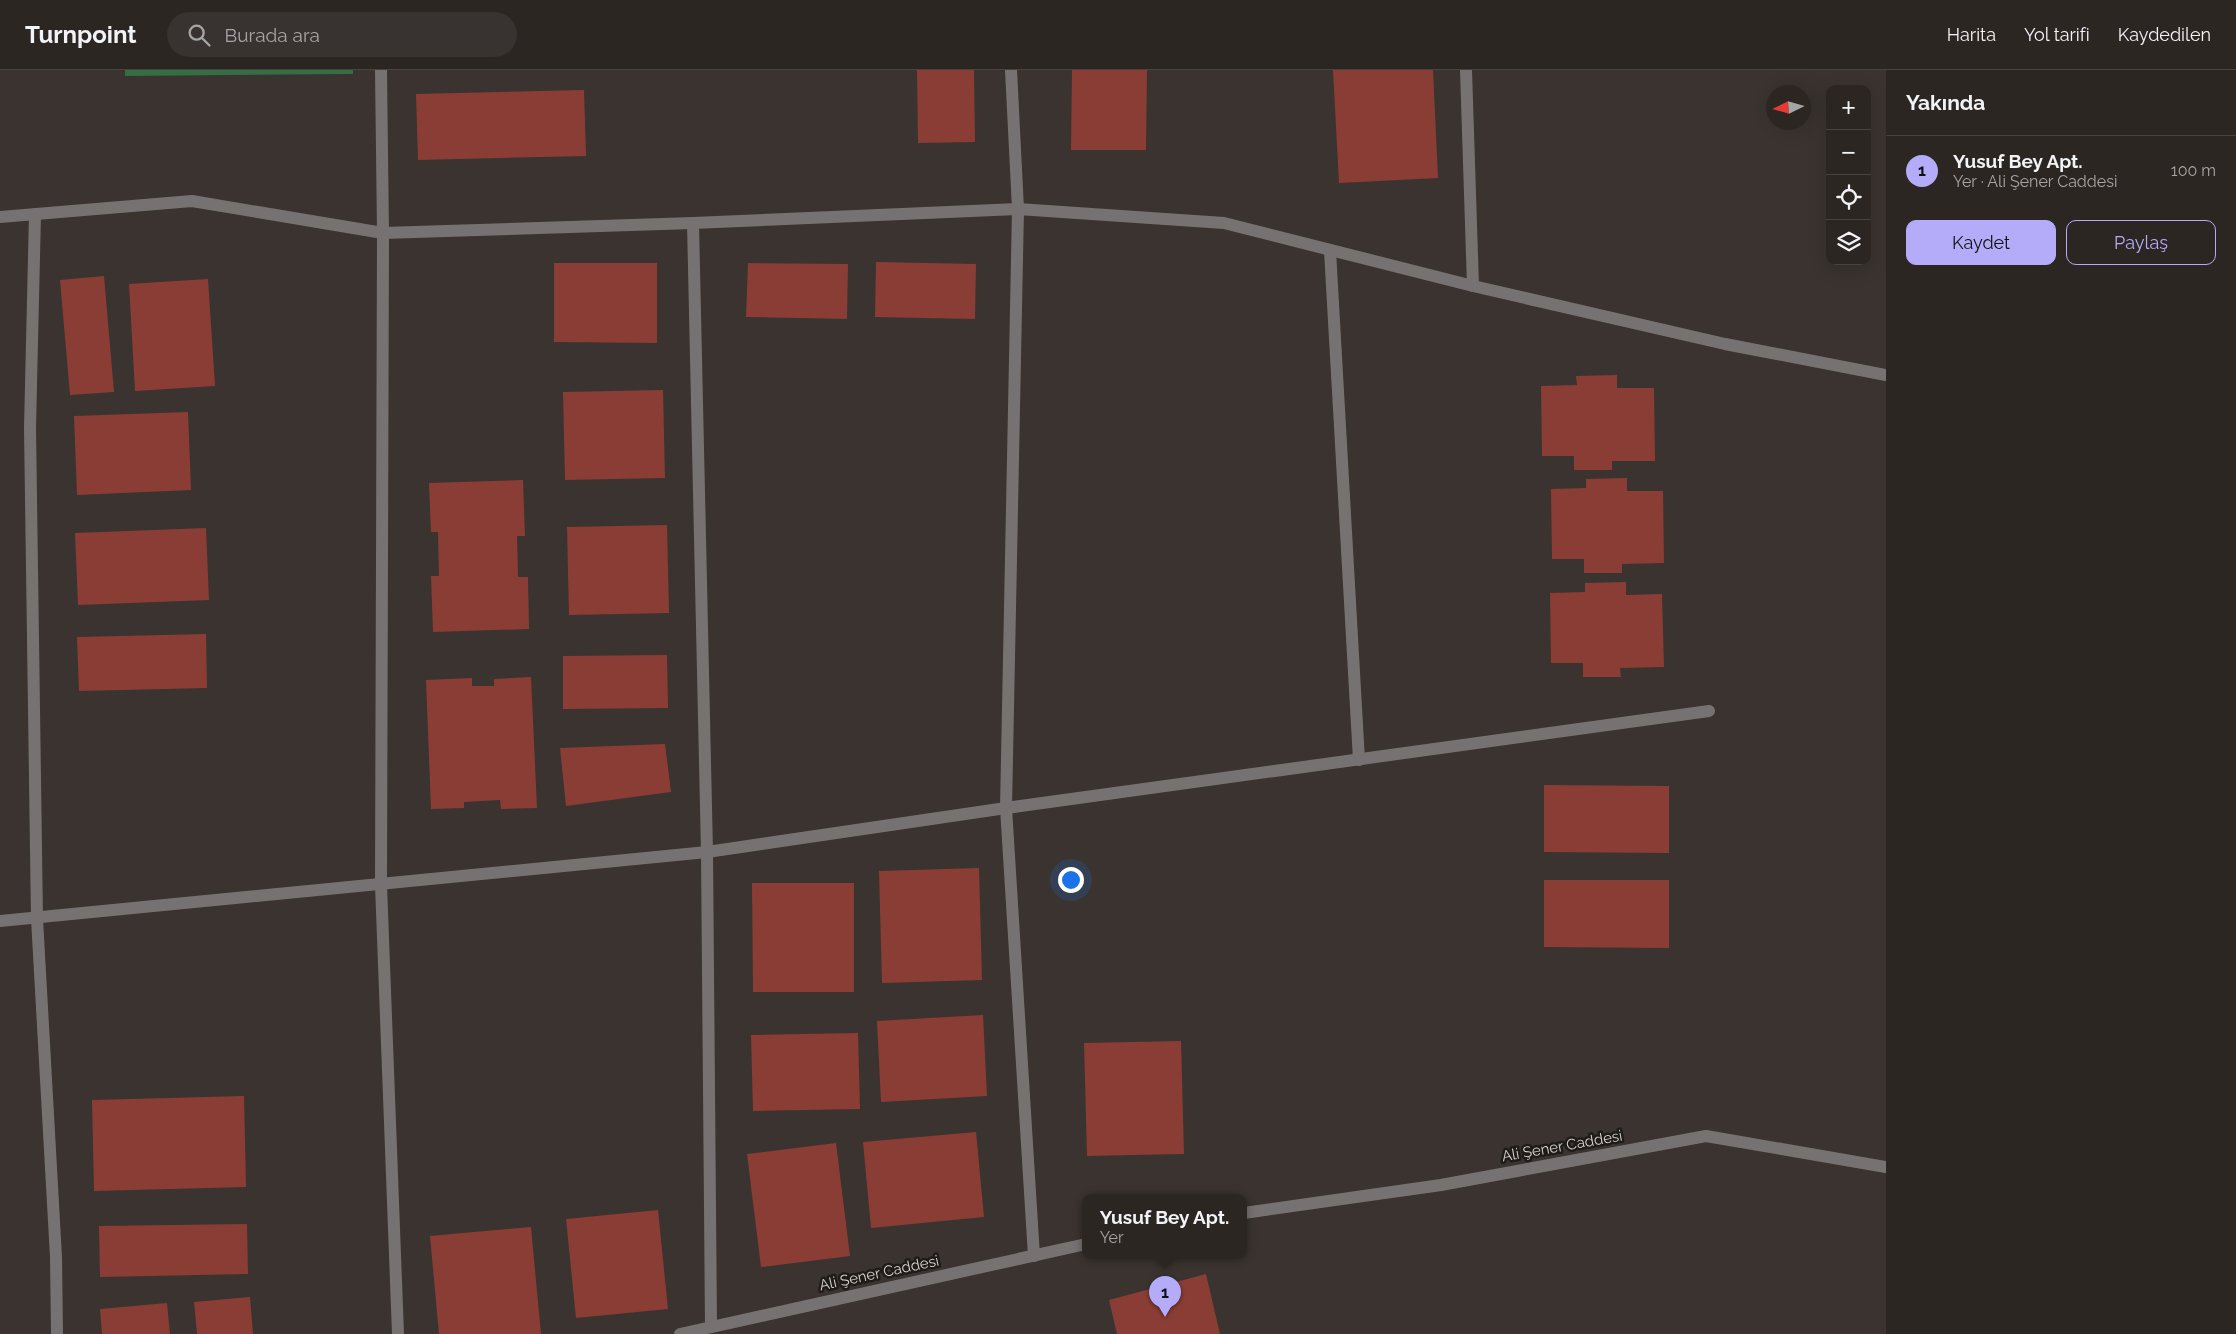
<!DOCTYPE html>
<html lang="tr">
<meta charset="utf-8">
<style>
:root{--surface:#2c2623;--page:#383230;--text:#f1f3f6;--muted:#a6a5a6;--line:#484341;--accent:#b4acf9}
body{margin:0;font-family:Raleway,sans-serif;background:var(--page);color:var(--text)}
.controls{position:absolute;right:15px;top:15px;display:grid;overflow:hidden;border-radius:10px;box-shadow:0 5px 20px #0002}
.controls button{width:45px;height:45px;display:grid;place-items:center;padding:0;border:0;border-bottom:1px solid var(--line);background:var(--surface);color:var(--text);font:25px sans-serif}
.compass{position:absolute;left:1766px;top:15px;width:45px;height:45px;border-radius:50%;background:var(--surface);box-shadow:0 5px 20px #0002;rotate:265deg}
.you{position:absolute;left:1070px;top:809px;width:18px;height:18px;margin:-12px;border:4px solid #fff;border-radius:50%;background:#1a73e8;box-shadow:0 0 0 8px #1a73e833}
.badge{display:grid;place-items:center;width:32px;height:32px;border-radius:50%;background:var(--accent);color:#111;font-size:16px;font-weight:700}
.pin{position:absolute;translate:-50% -41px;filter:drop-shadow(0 1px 2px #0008)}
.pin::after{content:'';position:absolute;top:26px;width:18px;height:15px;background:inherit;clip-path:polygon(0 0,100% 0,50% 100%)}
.popup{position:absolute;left:1082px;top:1124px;width:165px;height:65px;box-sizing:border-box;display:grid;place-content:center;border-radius:10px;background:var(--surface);filter:drop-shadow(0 1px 4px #0005);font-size:16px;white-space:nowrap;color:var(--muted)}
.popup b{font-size:19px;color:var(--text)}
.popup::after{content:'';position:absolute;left:50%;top:100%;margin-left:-10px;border:10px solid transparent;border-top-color:var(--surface)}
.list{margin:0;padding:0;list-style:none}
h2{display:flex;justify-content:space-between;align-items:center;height:65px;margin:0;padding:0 20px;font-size:21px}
h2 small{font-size:16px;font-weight:400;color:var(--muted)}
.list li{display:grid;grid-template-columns:32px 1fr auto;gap:15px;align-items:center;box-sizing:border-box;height:70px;padding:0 20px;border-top:1px solid var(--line)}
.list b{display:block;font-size:19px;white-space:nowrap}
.list p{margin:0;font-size:16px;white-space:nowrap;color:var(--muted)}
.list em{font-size:16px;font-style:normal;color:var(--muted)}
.actions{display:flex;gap:10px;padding:15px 20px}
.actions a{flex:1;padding:11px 0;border:1px solid var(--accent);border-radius:10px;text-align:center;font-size:18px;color:var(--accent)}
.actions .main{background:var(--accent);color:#111}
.icon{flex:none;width:28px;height:28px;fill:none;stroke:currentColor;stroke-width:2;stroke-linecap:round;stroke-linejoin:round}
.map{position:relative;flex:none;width:1886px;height:1264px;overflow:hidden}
header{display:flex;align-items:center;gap:30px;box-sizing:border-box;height:70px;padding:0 25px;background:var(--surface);border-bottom:1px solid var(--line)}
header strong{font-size:24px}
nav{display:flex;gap:28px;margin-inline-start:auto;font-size:18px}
.search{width:350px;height:45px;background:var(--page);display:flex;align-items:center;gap:12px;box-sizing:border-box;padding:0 18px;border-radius:28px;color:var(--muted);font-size:19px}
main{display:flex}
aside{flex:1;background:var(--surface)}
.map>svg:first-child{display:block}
</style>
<header>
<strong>Turnpoint</strong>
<div class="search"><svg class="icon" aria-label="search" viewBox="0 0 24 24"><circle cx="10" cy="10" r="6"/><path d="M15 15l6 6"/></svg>Burada ara</div>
<nav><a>Harita</a><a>Yol tarifi</a><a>Kaydedilen</a></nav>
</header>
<main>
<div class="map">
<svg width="1886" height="1264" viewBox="0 0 1886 1264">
<rect width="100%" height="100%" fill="#3a332f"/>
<!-- green -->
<path fill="#346e43" d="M125 0H353V4L125 6Z"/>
<!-- building -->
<g fill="#8a3d35">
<path d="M917 0H974L975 72 918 73Z"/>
<path d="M1072 0H1147L1146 80H1071Z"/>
<path d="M1333 0H1433L1438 108 1339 113Z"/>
<path d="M584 20 586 86 418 90 416 24Z"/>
<path d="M876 192 976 194 975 249 875 247Z"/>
<path d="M554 193H657V273L554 272Z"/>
<path d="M748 193 848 194 847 249 746 247Z"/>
<path d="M104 206 114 322 70 325 60 210Z"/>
<path d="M208 209 215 316 135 321 129 214Z"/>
<path d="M1617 305V318H1654L1655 391H1612V400H1574V386H1542L1541 316 1577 315 1576 306Z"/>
<path d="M663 320 665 408 565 410 563 322Z"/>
<path d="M188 342 191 420 77 425 74 346Z"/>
<path d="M1627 408V421H1663L1664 493 1622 494V503H1584V489H1552L1551 419 1586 418V409Z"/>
<path d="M523 410 525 466H517L518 507H528L529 559 433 562 431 506H439L438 462H431L429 413Z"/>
<path d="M667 455 669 543 569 545 567 457Z"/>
<path d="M206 458 209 530 78 535 75 463Z"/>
<path d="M1626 512V525L1662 524 1664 597 1620 598 1621 607H1583V593H1551L1550 523 1585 522V513Z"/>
<path d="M206 564 207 618 79 621 77 567Z"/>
<path d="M667 585 668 638 563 639V586Z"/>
<path d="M531 607 537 738 501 739 500 730 464 732V738L431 739 426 610 472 608V616H494V609Z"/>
<path d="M665 674 671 722 566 736 560 678Z"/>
<path d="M1544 715 1669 716V783L1544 782Z"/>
<path d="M979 798 982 910 882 913 879 801Z"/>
<path d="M1544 810H1669V878L1544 877Z"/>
<path d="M752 813H854V922H753Z"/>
<path d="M983 945 987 1026 881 1032 877 951Z"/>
<path d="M858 963 860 1039 753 1041 751 965Z"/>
<path d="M1181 971 1184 1084 1087 1086 1084 973Z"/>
<path d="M244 1026 246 1117 94 1121 92 1030Z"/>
<path d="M976 1062 984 1147 871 1158 863 1072Z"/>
<path d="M836 1073 850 1186 761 1197 747 1084Z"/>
<path d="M658 1140 668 1239 576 1248 566 1149Z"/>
<path d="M247 1154 248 1204 100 1207 99 1156Z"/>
<path d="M531 1157 541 1264H439L430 1166Z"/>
<path d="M1206 1204 1220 1264H1117L1109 1230Z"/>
<path d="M250 1227 253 1264H197L194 1232Z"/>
<path d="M167 1233 170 1264H102L100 1239Z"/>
</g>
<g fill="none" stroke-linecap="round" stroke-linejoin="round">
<!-- minor -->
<g stroke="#777272" stroke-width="12">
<path d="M381 0 383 163 381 815 398 1264"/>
<path d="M1011 0 1018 139 1006 738 1034 1186"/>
<path d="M1466 0 1473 216"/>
<path d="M35 144 30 358 37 849 56 1187 57 1264"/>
<path d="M0 147 192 131 383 163 693 153 1018 139 1224 153 1473 216 1725 274 1886 305"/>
<path d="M693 153 707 782 711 1257"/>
<path d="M1330 181 1359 690"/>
<path d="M0 851 707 782 1006 738 1709 641"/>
<path d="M1244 1143 1441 1115 1706 1066 1886 1097"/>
<path d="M680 1264 1086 1174"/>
</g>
</g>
<g text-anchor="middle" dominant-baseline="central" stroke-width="5" stroke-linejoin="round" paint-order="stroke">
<!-- street labels -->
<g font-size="15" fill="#d6d2cf" stroke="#1e1b19">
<text transform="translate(1562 1076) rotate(-10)">Ali Şener Caddesi</text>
<text transform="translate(879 1203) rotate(-12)">Ali Şener Caddesi</text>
</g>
</g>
</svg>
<div class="controls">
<button>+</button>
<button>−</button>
<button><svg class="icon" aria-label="locate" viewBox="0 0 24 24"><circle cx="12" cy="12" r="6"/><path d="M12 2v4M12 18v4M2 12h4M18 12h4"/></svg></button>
<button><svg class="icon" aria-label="layers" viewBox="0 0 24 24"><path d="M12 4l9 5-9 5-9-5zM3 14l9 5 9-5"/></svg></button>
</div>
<svg class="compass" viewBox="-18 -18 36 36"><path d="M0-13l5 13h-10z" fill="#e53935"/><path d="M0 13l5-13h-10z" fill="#a6a5a6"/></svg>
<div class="you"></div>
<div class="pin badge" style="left:1165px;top:1247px">1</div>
<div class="popup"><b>Yusuf Bey Apt.</b>Yer</div>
</div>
<aside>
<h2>Yakında<small></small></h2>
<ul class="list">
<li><span class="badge">1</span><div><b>Yusuf Bey Apt.</b><p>Yer · Ali Şener Caddesi</p></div><em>100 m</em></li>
</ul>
<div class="actions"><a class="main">Kaydet</a><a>Paylaş</a></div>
</aside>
</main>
